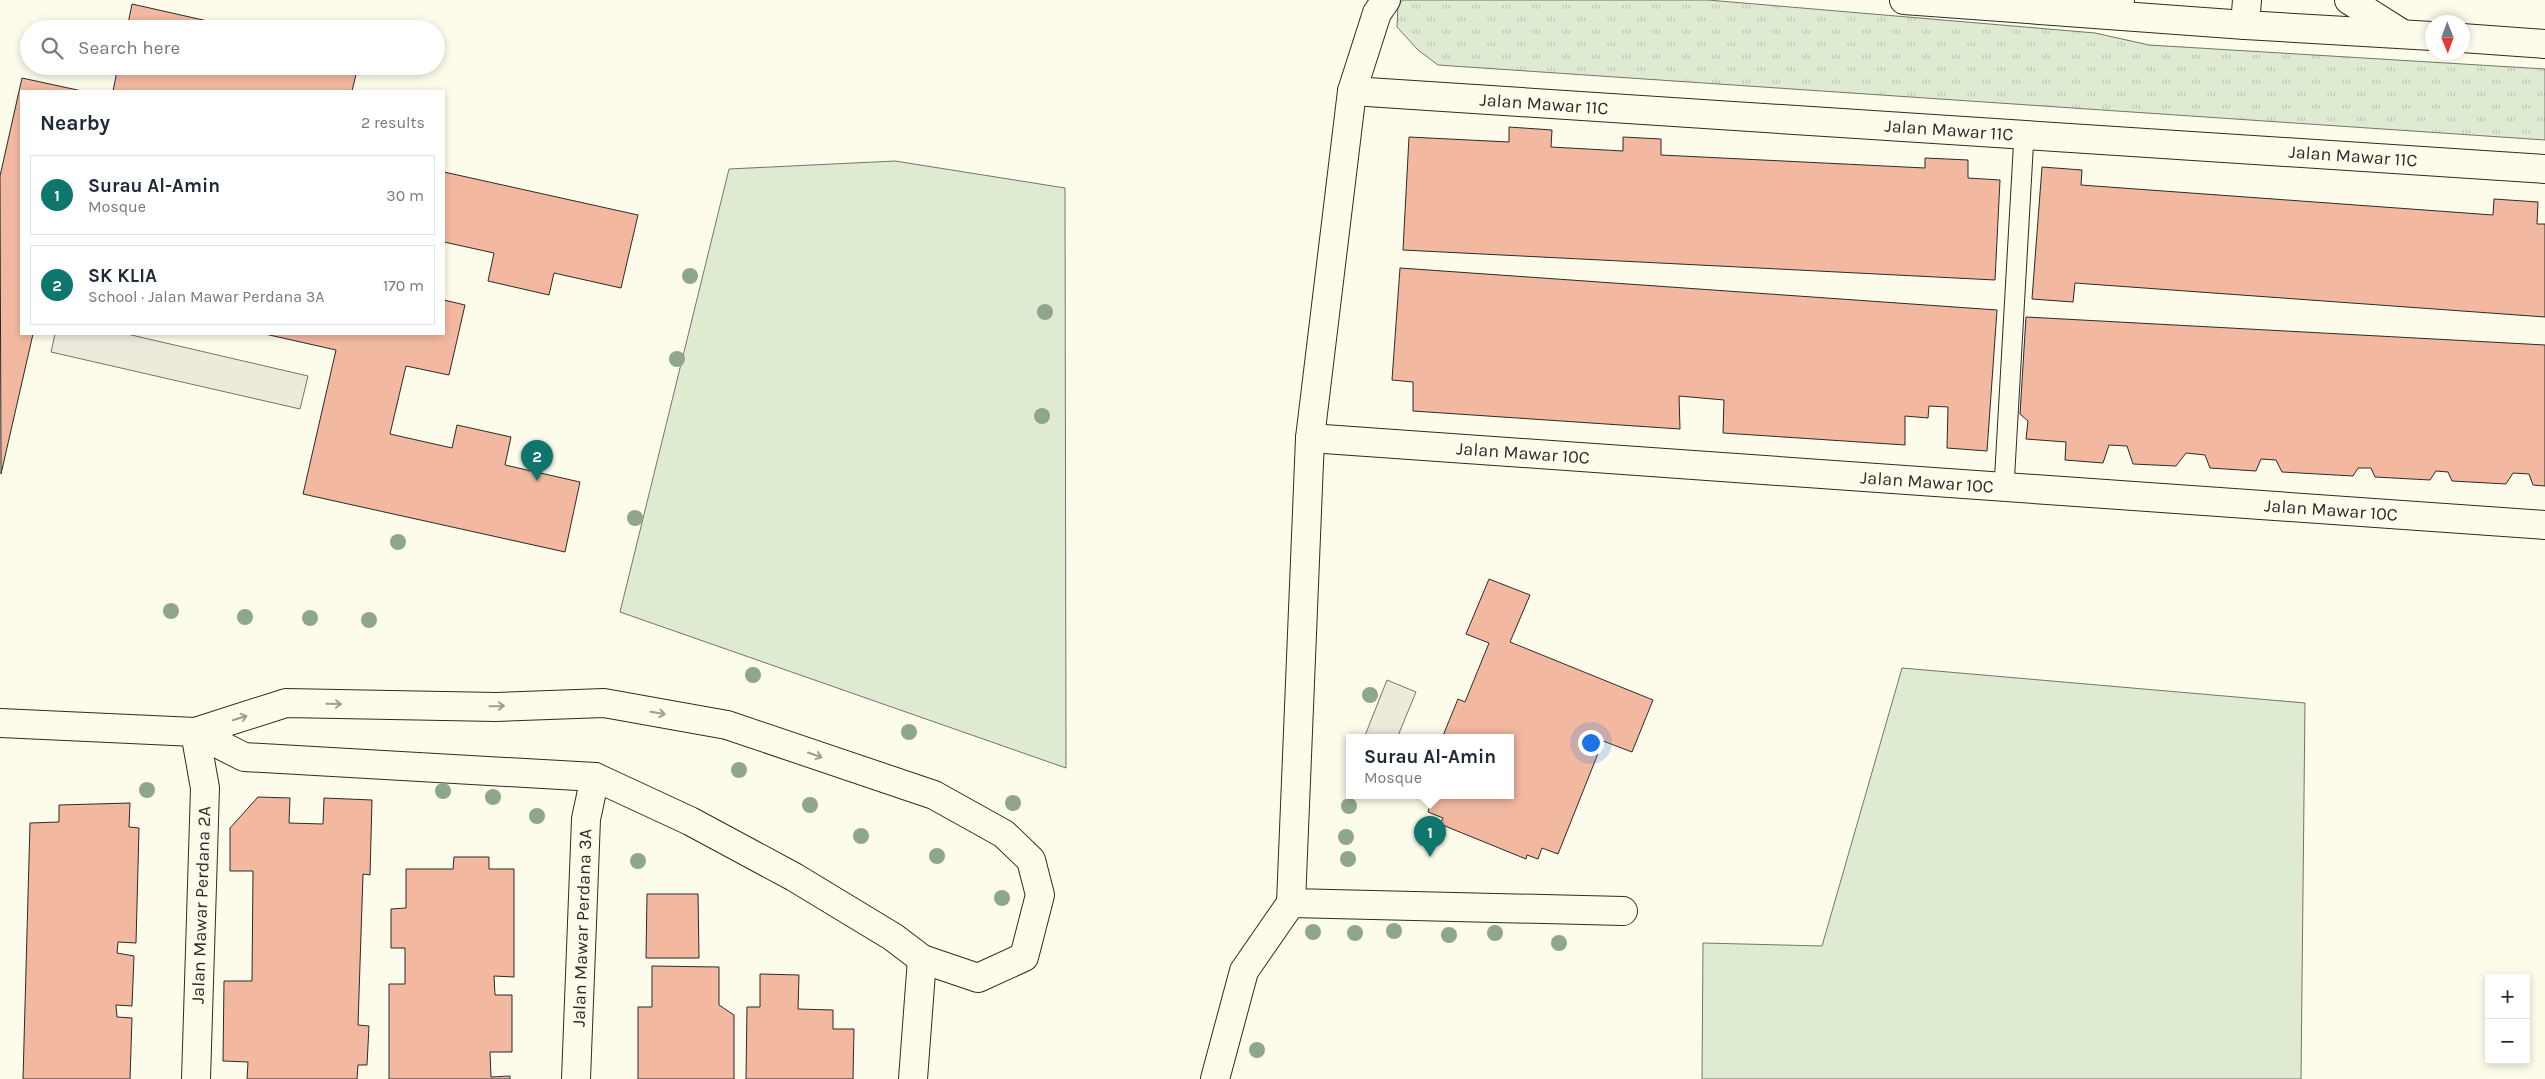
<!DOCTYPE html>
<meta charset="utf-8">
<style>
:root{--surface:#fff;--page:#f2f2f3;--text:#1f2937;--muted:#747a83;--line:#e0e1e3;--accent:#0f766e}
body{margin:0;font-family:Karla,sans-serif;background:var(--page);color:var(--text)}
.controls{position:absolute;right:15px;bottom:15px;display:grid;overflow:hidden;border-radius:0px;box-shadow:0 2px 8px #0003}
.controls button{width:45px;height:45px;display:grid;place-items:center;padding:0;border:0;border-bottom:1px solid var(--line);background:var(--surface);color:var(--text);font:25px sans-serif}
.compass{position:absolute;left:2425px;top:15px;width:45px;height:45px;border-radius:50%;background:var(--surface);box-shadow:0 2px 8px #0003;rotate:179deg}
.you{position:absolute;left:1590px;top:742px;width:18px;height:18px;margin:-12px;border:4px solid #fff;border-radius:50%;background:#1a73e8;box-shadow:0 0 0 8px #1a73e833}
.badge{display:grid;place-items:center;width:32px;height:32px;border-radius:50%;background:var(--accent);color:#fff;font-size:16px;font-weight:700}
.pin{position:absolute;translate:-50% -41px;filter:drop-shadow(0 1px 2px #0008)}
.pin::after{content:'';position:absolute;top:26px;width:18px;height:15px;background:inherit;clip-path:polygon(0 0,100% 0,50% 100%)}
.popup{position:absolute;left:1346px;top:734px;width:168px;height:65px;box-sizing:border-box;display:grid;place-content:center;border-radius:0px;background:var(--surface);filter:drop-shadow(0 1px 4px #0005);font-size:16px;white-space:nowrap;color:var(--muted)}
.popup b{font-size:19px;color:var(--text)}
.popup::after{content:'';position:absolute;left:50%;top:100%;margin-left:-10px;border:10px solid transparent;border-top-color:var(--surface)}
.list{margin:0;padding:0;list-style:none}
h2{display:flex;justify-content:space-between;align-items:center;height:65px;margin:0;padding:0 20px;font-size:21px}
h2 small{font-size:16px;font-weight:400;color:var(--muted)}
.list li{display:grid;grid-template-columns:32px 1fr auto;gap:15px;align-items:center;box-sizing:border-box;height:80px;margin:0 10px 10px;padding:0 10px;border:1px solid var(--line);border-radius:0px}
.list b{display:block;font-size:19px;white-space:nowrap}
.list p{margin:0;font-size:16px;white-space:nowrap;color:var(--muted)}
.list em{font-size:16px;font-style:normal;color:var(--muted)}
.icon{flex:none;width:28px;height:28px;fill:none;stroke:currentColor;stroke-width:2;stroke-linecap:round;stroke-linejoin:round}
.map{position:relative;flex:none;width:2545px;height:1079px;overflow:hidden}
.search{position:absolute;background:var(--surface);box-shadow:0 2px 8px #0003;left:20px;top:20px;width:425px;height:55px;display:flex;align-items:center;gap:12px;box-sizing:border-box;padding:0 18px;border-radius:28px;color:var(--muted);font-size:19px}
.panel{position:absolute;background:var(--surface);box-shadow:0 2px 8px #0003;left:20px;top:90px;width:425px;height:245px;border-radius:0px}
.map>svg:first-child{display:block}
</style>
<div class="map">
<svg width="2545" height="1079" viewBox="0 0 2545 1079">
<defs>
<pattern id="grass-tufts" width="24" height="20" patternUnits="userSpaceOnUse" patternTransform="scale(1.25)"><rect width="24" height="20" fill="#deebd1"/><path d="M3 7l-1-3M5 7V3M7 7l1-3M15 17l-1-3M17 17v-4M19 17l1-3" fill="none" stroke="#bfcab4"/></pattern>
</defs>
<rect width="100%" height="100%" fill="#fdfbea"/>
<!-- grass -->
<path fill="url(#grass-tufts)" stroke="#74746e" d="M1403 0H1708L2095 33 2149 45 2545 69V140L1438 65 1418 50 1397 27 1398 5Z"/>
<!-- park -->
<g fill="#deebd1" stroke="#74746e">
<path d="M895 161 1065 188 1066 768 620 612 729 169Z"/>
<path d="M1902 668 2305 703 2301 1079H1702L1703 943 1822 946Z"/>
</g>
<!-- parking -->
<g fill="#eceadb" stroke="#74746e">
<path d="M55 334H127L308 376 300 409 51 352Z"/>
<path d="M1387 680 1416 692 1397 738H1364Z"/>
</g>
<!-- building -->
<g fill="#f2b8a0" stroke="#2b2b2b">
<path d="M132 4 243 29H127Z"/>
<path d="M118 66H358L352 91H113Z"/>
<path d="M22 78 82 91H21V334H33L1 474 0 176Z"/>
<path d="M1509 127 1552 130 1551 147 1623 151V137L1661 139V155L1925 168V158L1968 160V178L2000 180 1995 280 1403 250 1409 137 1509 142Z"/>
<path d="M2042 167 2082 170 2081 185 2493 215 2494 199 2538 202 2537 224H2545V317L2075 283 2073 302 2032 299Z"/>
<path d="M444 172 638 215 621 288 554 273 549 295 488 281 494 253 444 242Z"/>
<path d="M1400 268 1997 310 1987 451 1947 448 1948 407 1929 406 1928 418 1905 416V445L1723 433 1724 400 1679 396 1680 429 1413 411V382L1392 380Z"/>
<path d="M444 300 465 305 449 375 406 366 390 434 452 448 457 425 511 437 505 465 580 482 565 552 303 494 336 350 265 334H444Z"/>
<path d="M2026 317 2545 345V486L2533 485 2529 474 2513 473 2506 484 2452 481 2448 472 2436 471 2430 480 2375 477 2371 468H2358L2353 476 2282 472 2276 460 2261 459 2256 471 2210 468 2205 455 2186 453 2176 466 2133 464 2127 446 2109 445 2103 463 2065 460 2066 442 2026 439 2028 421 2020 414Z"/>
<path d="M1489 579 1530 595 1510 642 1653 700 1632 752 1603 741 1558 854 1542 848 1538 859 1527 855 1526 859 1440 824 1443 818 1428 812 1431 802 1427 801 1429 796H1510V738H1442L1458 699 1465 702 1489 643 1466 634Z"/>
<path d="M258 797 290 798 289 823 323 824 324 798 372 800 370 875 363 874 358 1025 369 1026 367 1065H358L357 1079H247L248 1062 223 1061 224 981H252L253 871H230V828Z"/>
<path d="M130 803 129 827 139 828 136 943 118 942 117 953 134 956 132 1006 116 1005 117 1017 132 1018 130 1079H23L30 823 59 822V805Z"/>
<path d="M454 857H489V869H514V977L494 976 495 995H512V1052H490L491 1077 510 1076V1079H389V984H405V948H391V909L406 908V869H453Z"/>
<path d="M647 894H698L699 958H646Z"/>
<path d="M652 966 719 967V1005L734 1015V1079H638V1007H652Z"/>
<path d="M760 974 799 975 798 1009 833 1010V1029H854L853 1079H746L747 1007H760Z"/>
</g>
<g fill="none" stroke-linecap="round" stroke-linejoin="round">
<defs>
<path id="service" d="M2004 487 2024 135"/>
<g id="minor">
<path d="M1386 0 1377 13 1352 91 1310 438 1291 903 1623 911"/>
<path d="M1904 0 2245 25"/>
<path d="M1352 91 2545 169"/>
<path d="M1310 438 2545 525"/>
<path d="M0 723 195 732 286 703 496 707 604 703 727 725 934 795 1004 834 1031 860 1040 895 1024 957 978 978 922 959 893 937 794 877 690 821 595 777 244 757 195 732"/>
<path d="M195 732 205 788 196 1079"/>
<path d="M576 1079 586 819 595 777"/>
<path d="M913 1079 922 959"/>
<path d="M1215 1079 1244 971 1291 903"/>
</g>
<g id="tertiary">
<path d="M2247 0 2245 25 2432 36"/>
<path d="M2349 0 2401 33"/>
<path d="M2085 13 2120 0"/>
<path d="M2462 38 2545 44"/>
</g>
</defs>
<!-- service casing -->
<use href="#service" stroke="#2b2b2b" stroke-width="21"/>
<!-- minor casing -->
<use href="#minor" stroke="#2b2b2b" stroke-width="30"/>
<!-- tertiary casing -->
<use href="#tertiary" stroke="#2b2b2b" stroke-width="30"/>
<!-- service -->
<use href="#service" stroke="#fdfbea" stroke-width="19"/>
<!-- minor -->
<use href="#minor" stroke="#fdfbea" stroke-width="28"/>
<!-- tertiary -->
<use href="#tertiary" stroke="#fdfbea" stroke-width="28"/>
</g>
<!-- trees -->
<g fill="#8ea78a">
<circle cx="690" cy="276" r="8"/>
<circle cx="1045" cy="312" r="8"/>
<circle cx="677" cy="359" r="8"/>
<circle cx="1042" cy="416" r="8"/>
<circle cx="635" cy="518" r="8"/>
<circle cx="398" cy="542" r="8"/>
<circle cx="171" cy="611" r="8"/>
<circle cx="245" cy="617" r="8"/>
<circle cx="310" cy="618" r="8"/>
<circle cx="369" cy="620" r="8"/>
<circle cx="753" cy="675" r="8"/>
<circle cx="1370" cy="695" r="8"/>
<circle cx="909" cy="732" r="8"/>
<circle cx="739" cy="770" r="8"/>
<circle cx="147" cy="790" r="8"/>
<circle cx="443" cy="791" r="8"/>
<circle cx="493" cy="797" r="8"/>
<circle cx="1013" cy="803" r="8"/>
<circle cx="810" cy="805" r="8"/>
<circle cx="1349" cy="806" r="8"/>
<circle cx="537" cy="816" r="8"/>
<circle cx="861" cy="836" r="8"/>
<circle cx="1346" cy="837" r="8"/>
<circle cx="937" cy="856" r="8"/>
<circle cx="1348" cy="859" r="8"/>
<circle cx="638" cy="861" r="8"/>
<circle cx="1002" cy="898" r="8"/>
<circle cx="1394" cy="931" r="8"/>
<circle cx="1313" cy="932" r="8"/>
<circle cx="1355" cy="933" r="8"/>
<circle cx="1495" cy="933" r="8"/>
<circle cx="1449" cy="935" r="8"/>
<circle cx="1559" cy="943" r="8"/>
<circle cx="1257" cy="1050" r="8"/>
</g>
<!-- one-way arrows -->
<defs><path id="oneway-shaft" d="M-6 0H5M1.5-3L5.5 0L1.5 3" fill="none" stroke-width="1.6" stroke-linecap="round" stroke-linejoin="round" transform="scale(1.25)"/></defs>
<g stroke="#9e9d94">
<use href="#oneway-shaft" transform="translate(334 704) rotate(1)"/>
<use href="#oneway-shaft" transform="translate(497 706) rotate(-1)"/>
<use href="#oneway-shaft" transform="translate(658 713) rotate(10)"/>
<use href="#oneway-shaft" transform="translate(240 718) rotate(-18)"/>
<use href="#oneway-shaft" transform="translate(815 755) rotate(19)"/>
</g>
<g text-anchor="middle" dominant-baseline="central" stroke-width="4" stroke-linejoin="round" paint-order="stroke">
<!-- street labels -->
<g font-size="18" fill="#2b2b2b" stroke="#fdfbea">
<text transform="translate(1544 104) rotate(4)">Jalan Mawar 11C</text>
<text transform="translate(1949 130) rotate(4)">Jalan Mawar 11C</text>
<text transform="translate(2353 156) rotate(4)">Jalan Mawar 11C</text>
<text transform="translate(1523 453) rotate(4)">Jalan Mawar 10C</text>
<text transform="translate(1927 482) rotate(4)">Jalan Mawar 10C</text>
<text transform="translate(2331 510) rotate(4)">Jalan Mawar 10C</text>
<text transform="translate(201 905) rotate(-88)">Jalan Mawar Perdana 2A</text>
<text transform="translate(582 928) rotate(-88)">Jalan Mawar Perdana 3A</text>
</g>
</g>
</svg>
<div class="controls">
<button>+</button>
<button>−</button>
</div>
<svg class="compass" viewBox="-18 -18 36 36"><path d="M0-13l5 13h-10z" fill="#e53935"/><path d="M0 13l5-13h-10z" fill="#747a83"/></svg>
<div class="you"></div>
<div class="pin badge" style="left:1430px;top:857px">1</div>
<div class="popup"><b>Surau Al-Amin</b>Mosque</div>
<div class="pin badge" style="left:537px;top:481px">2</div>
<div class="search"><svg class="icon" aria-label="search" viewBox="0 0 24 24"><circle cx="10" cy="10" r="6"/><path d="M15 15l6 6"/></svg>Search here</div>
<section class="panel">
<h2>Nearby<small>2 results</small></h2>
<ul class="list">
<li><span class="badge">1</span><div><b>Surau Al-Amin</b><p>Mosque</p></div><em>30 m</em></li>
<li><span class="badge">2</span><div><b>SK KLIA</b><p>School · Jalan Mawar Perdana 3A</p></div><em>170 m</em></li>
</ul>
</section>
</div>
